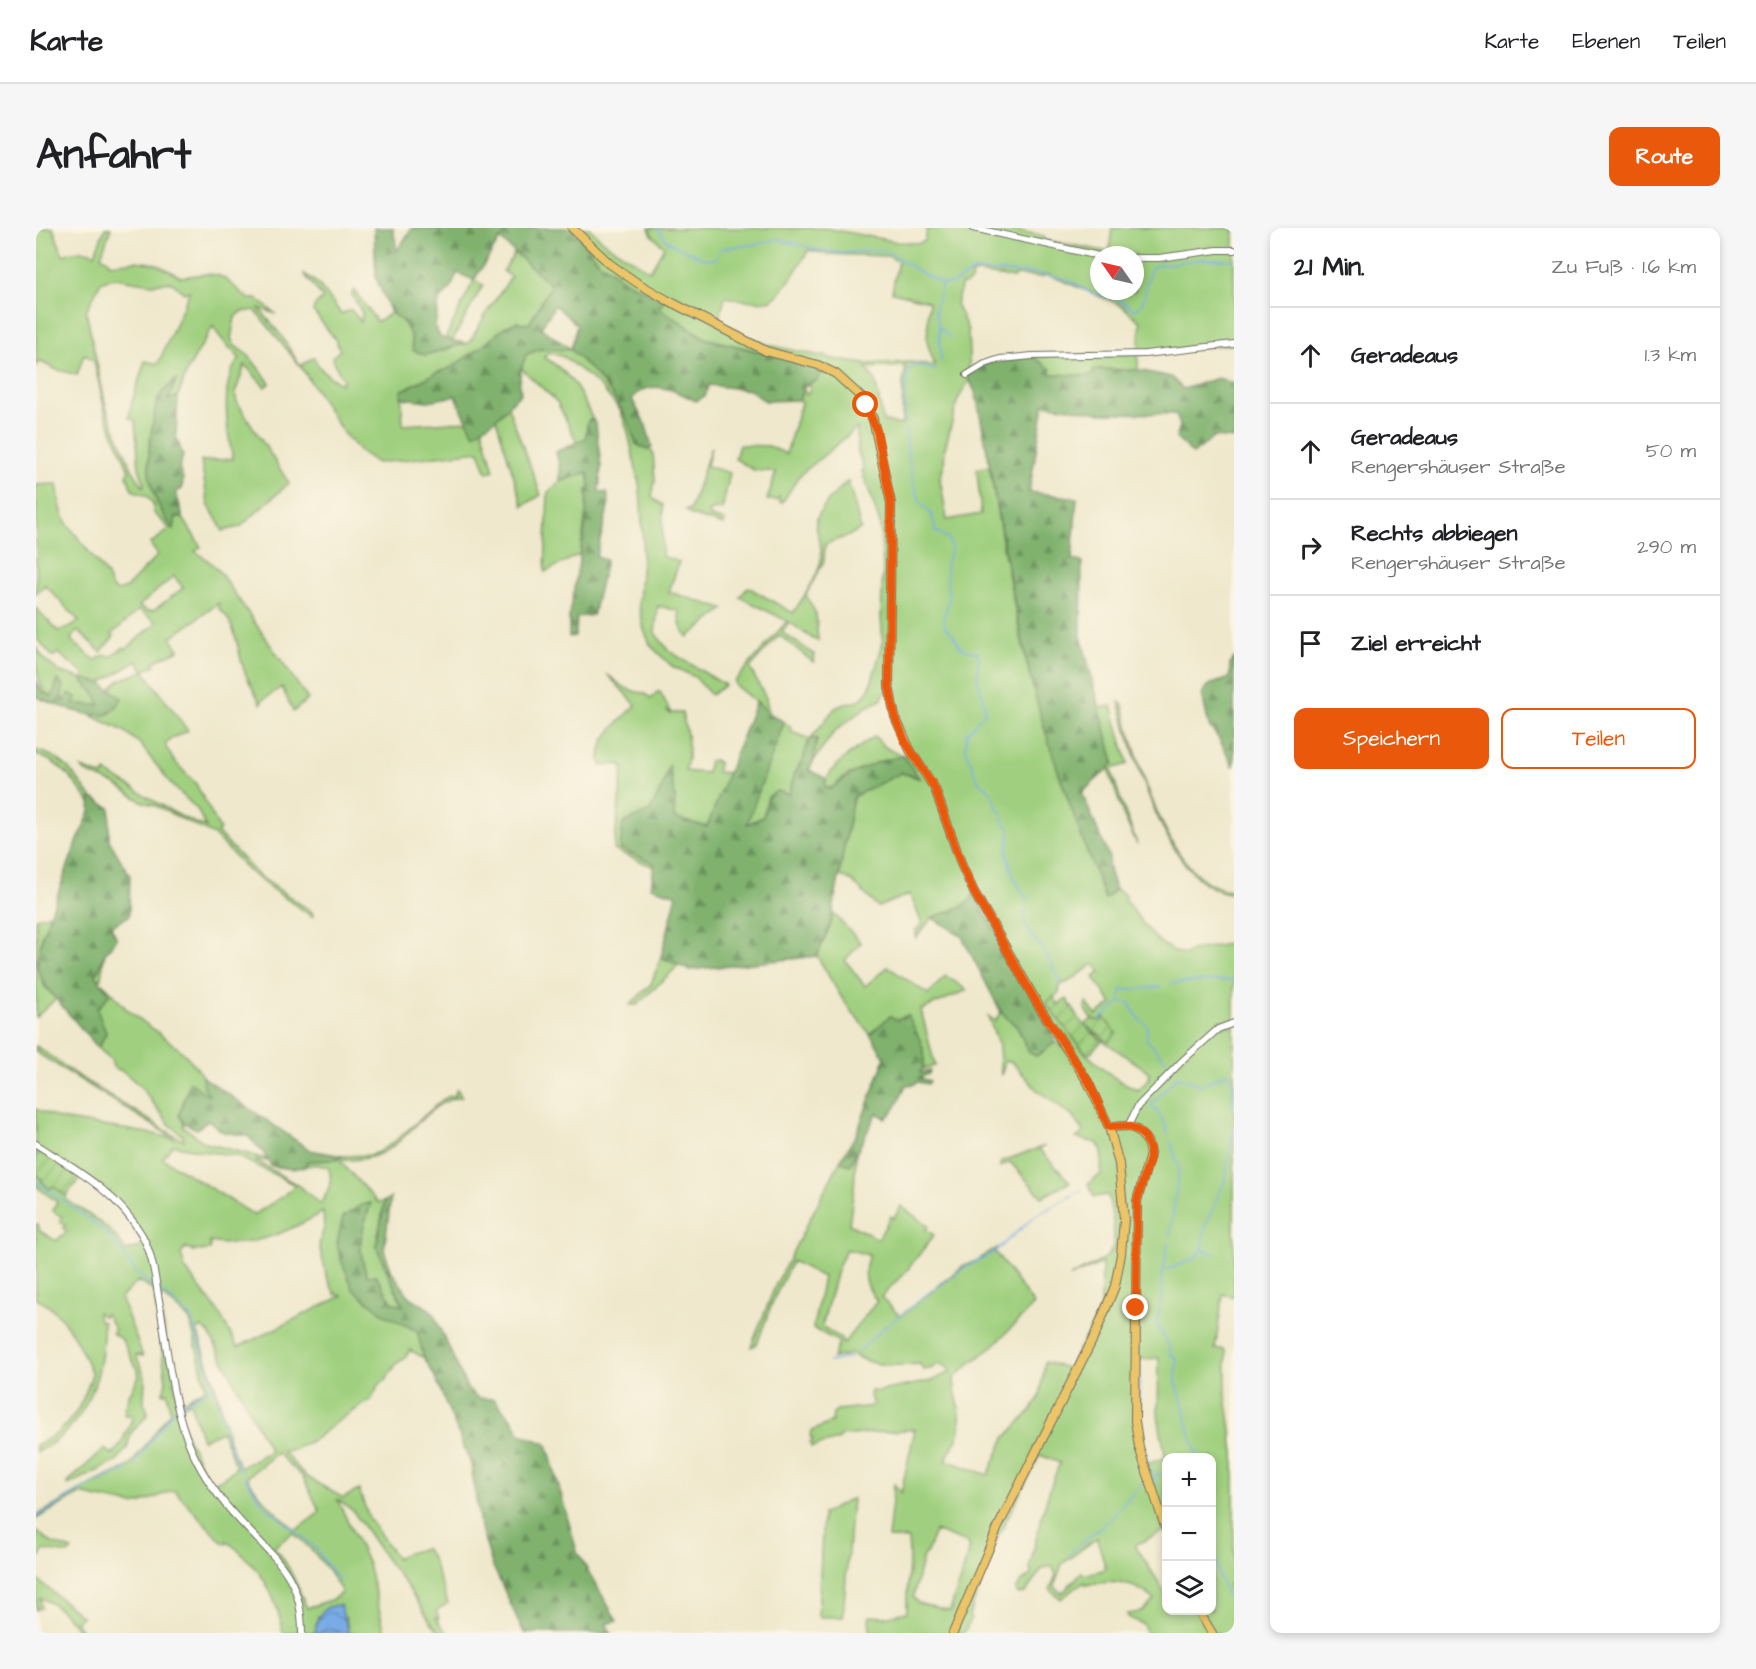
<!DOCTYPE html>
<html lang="de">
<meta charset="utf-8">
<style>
:root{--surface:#fff;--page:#f6f6f6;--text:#202124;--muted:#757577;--line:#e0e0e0;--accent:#ea580c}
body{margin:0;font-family:"Architects Daughter",sans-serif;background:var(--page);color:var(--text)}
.controls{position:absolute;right:18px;bottom:18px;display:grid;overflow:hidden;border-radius:12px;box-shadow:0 3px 9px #0003}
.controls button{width:54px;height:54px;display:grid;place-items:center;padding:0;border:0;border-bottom:2px solid var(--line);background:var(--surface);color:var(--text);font:30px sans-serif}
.compass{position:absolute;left:1054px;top:18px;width:54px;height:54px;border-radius:50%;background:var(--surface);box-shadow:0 3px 9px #0003;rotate:304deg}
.stop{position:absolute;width:18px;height:18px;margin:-14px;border:4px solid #ea580c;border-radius:50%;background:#fff}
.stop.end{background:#ea580c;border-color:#fff;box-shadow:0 2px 6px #0008}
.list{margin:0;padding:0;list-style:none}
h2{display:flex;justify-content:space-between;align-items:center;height:78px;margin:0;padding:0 24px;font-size:26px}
h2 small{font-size:20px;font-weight:400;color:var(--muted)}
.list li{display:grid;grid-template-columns:39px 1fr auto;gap:18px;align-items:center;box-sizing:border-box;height:96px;padding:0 24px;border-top:2px solid var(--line)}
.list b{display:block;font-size:22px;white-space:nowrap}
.list p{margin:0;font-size:20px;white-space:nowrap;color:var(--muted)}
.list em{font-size:20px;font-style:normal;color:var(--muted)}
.actions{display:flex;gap:12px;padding:18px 24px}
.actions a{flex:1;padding:14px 0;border:2px solid var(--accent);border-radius:12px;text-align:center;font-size:21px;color:var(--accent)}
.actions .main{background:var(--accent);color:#fff}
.icon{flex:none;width:33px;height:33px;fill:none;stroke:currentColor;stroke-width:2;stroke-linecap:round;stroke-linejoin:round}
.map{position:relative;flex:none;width:1198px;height:1405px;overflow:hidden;border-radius:12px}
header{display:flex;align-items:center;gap:36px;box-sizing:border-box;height:84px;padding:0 30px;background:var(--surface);border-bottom:2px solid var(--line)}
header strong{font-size:28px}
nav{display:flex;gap:33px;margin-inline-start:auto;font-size:21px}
.intro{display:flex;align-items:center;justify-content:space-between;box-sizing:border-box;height:144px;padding:0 36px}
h1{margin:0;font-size:42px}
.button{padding:15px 27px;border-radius:12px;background:var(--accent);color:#fff;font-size:21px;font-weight:700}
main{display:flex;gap:36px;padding:0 36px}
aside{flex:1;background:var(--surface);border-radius:12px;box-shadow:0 3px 9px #0003}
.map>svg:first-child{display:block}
</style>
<header>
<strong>Karte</strong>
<nav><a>Karte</a><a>Ebenen</a><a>Teilen</a></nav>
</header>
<div class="intro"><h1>Anfahrt</h1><a class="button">Route</a></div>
<main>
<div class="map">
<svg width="1198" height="1405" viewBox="0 0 1198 1405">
<defs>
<pattern id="forest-firs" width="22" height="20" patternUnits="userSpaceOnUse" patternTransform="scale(1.5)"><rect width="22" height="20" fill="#80b26e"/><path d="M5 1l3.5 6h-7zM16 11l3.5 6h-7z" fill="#69915b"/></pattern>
<pattern id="garden-furrows" width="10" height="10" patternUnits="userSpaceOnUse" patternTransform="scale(1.5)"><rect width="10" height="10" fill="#a0d07f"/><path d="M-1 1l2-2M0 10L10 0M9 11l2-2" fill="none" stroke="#8ab36e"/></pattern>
<pattern id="water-waves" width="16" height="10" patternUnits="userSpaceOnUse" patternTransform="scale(1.5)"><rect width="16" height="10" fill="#79ace6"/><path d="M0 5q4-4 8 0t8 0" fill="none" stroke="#638cbb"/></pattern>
</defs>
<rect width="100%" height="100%" fill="#fcf5e5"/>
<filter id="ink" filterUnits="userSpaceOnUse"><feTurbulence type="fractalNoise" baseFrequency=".0167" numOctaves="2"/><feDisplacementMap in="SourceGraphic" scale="12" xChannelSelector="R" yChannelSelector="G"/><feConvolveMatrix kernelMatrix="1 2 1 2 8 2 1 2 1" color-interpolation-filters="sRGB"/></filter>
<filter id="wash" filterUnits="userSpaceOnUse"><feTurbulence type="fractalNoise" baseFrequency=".008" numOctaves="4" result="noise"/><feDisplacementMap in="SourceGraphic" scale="24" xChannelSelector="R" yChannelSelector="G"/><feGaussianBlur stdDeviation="1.35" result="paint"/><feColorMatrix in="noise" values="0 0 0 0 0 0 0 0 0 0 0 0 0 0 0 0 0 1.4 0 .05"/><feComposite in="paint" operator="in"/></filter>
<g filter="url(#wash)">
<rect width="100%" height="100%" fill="#efe8cc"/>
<!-- grass -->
<g fill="#a0d07f" stroke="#667e55" stroke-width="1.5" fill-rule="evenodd">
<path d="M0 0H17L27 27C36 23 51 21 59 26L69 0H75L65 28 73 33V36L100 33 121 36 145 49 170 46 181 47 188 50 213 71H221L240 86 223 80 247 110 264 138 278 129C281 141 295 150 305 156L307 152 297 133V128L304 122 299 111 277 83 278 79 287 70 267 45C283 54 295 71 305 86L315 82 325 94 326 85 316 66 318 62 341 94 355 85C371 95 375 103 377 122L389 127 433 115 453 81 475 49 467 43 479 24 515 57 493 96 481 94 469 99 447 118 414 140 400 145 365 163 367 197 432 193 438 205 446 200 458 242 451 245 443 223 341 235 325 224 308 206 265 139 219 82 206 84 199 89 195 110 198 117 213 128 234 155 229 159 209 137 199 165 201 174 253 255 204 299 187 303 172 276 165 233 197 231C191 205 183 150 204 131 196 122 181 108 177 98L152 141 142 168 132 173 139 152C134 157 127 163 123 169 119 176 118 188 117 197 108 237 111 268 138 301L140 288 147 290 165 319 159 323 173 333 183 343 272 471 257 484 246 459 227 472 225 476C220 465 212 453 208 442 201 422 201 395 183 381V375L135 410 143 422 117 434 119 437 108 443 152 503 136 510 129 517 138 533 160 556 184 602 181 604 223 648 276 684 277 689 230 657 213 643 178 607 120 578 105 573 79 556 49 544 46 540 67 548 69 544C103 562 134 586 170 599L161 581 135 556 104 516 88 503 56 488 72 486 86 470 74 461 84 452 108 443 101 433 65 455 48 451V446L22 425 17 429 0 410V380L22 403 37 398 43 393 9 357 0 365V257L21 256 25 281 30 294 70 346 76 360 82 363 90 360 122 327 114 316 134 301 117 284 118 277 111 268 96 262 91 248 93 242 70 188 58 133 48 126 41 147 19 141 3 133 0 138ZM79 50 115 56 135 54 148 65 154 63 122 136 109 133 95 177 93 190 99 192 103 240 108 255 107 259 96 241 70 179 50 83 65 54 69 52ZM138 348 147 360 118 382 112 383 103 378ZM103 382 121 394 90 421 88 419 75 428 69 427 59 432 37 414 35 410 42 403 65 424 78 408 76 406Z"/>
<path d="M536 0H553L572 17 614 43 628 19 616 7 613 0H789L862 14 883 15 889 13 891 1 890 0H967L1008 8 1009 12 1073 24 1076 0H1198V116L1102 126V142L1059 141 1055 148 1014 146 996 128 1102 126 1105 94 1085 77 1013 47H1009L1006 49 980 47 978 50 942 45 936 46 935 53 929 57 926 56 920 76 932 102 934 151 922 171 909 220 908 237 904 251 911 292 945 286 941 241 953 238C965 305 975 371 991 436 1011 516 1041 593 1069 671L1079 662 1078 659 1090 668 1089 672C1108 695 1119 720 1150 727L1154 723 1198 715V792L1189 794 1183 792 1186 799 1198 795V1069L1187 1066 1179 1121H1188L1190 1124V1168L1198 1224V1354L1192 1357 1195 1362 1198 1361V1405H1110L1107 1396 1092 1389 1091 1386 1105 1384 1118 1372C1101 1354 1073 1351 1050 1357L1049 1354 1039 1360 1025 1371 1014 1361 1020 1347 1016 1338 1006 1341 989 1365 982 1366 980 1363 984 1355 995 1347 994 1338C1002 1302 1009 1269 1024 1235L1004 1227 958 1316 933 1388 935 1392 928 1405H834L833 1388 848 1389 871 1384C870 1359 875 1336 872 1311L852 1310 858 1256 865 1265 879 1201 805 1208 802 1212 775 1219 774 1215 777 1212 774 1208 776 1203 796 1194 797 1185 801 1182 837 1178 834 1167 835 1162 840 1164 895 1153 915 1144C911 1138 907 1136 900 1136L897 1140 888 1142 884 1136C861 1138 836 1139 816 1126L797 1130 803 1114 777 1100 787 1049 756 1033 737 1073 721 1116 715 1119 740 1056 804 933 814 937 820 926 818 961 813 996 842 1011 855 988 858 990 865 978 892 998 890 1002 898 1007 872 1041 845 1069 864 1088 930 1036 942 1033 951 1025 961 1021 959 1024 998 1077 953 1122 937 1133 918 1150C918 1167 927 1183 924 1202 922 1213 914 1221 910 1232L952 1247 969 1210 996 1181 1004 1168 1009 1134 1032 1140 1059 1091 1065 1076 1066 1035 1034 1049C1046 1041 1062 1037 1072 1027 1084 1016 1075 982 1072 967L1058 969 1052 956 1065 946 1066 923 1061 915 1040 910 1046 906V902L1036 888 1002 863 976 834 969 833 965 848 963 818 952 788 959 793 965 784 981 799 993 824 1000 828 1020 814 1029 821 937 665 935 672 927 678 896 690 880 710V702L886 696 874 666 842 679 816 653 803 647 816 574 818 568 865 545 882 550 866 528 811 547 794 561 789 558C790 539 824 519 839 508 848 521 861 528 877 527L869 513 852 459 845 472 830 479 798 504 777 534 781 511 769 521 768 530 759 545 753 567 741 563 732 569 727 589 710 597 748 494 755 500 754 503 774 511 799 480 806 477 822 473 828 468 834 459 847 415 845 389 847 338 844 295 826 243 828 241 822 224 821 200 763 248 746 275 744 274 743 269 741 272H731L740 244 718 242 699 231 703 217 733 218 750 226 765 175 763 172 768 161 770 167 773 164 774 157H769L781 152 734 126 669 110 623 80 627 73 593 55 563 34ZM773 22 790 26 853 28 862 34 856 64 893 73 891 114 899 138 874 134 830 136 814 134 732 117 708 107 683 92 689 69C703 71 719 75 732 73 745 72 765 33 773 22ZM1063 27H1099V63H1063ZM870 138 867 156 866 197 847 193 839 152 830 140ZM1058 736 1065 744 1058 749 1059 751 1076 776 1060 787 1050 774 1049 780 1056 791 1063 793 1068 790 1080 805C1075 806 1070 807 1065 807 1049 806 1039 783 1031 771L1038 784 1050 801 1113 844V851L1102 862 1079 850 1049 825 1011 775 1023 765 1024 757 1034 753ZM810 1021 833 1027C826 1045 829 1058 841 1073L807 1116 805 1111 786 1098 801 1042ZM1123 1130 1122 1187 1129 1227 1128 1230 1109 1237 1103 1219 1099 1132ZM1130 1230H1176V1382H1130V1366L1099 1317 1130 1302ZM899 1303 933 1316V1324L914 1383 882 1375 877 1369 887 1328 891 1324ZM1061 1310 1070 1341 1048 1347 1046 1344 1026 1365 1018 1358 1026 1336Z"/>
<path d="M438 52 447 57 416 113 409 111Z"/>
<path d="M505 121H535C567 154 587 171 600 216L617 224 619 253 616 268 620 273 627 277 626 328 643 334 633 364 688 381 652 409C644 403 643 392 643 383L622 378 619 405 633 423 689 457 675 467 659 449 636 438 615 418 608 402 603 377 607 312 604 260 592 204 584 182 565 159 528 129 512 124 508 129C537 147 543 162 557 192H553L551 196 550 210 541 214 521 174 484 139 491 126Z"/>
<path d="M472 179 505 267 487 278 460 191Z"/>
<path d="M675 219 671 238 694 245 686 282 679 281 672 284 675 289 689 293 688 297 655 287 650 282H654Z"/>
<path d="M553 244 554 260 544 326 509 344 512 264 524 254Z"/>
<path d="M812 253 825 301 812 308 789 316 788 333 770 367 780 386 782 413 777 411 753 394 746 404 779 427 777 434 743 407 714 440 730 470 733 485 700 458 698 454 751 393 704 369 712 359 757 385C767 369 782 350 785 331 787 318 782 310 780 298 778 284 802 262 812 253Z"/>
<path d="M0 419 8 431 22 443 44 450 58 465 65 477C54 476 35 480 27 471 23 467 23 458 22 452L16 470C0 457 0 441 0 419Z"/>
<path d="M571 446C577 451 589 461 597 463 605 465 610 464 615 471L621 464H624L635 484 630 482 634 485H646C651 505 656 522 649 543L671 545 673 533 678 532 683 535 680 544 693 545 671 599 637 590 639 570 633 539 627 557 614 583 618 639 578 622 587 538 581 536 565 538C560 508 582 497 600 477Z"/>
<path d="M1083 474 1087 477C1099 527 1134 662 1198 662V665C1132 664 1098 525 1083 474Z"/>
<path d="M1076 478 1092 536 1075 541 1086 576 1101 616 1087 586 1072 540 1078 534 1063 480Z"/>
<path d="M0 522C30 530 37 546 55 569V576C41 557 25 533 0 527Z"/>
<path d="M797 685 825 715 809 732 829 758 852 739 892 766 910 748 931 762 885 782 899 838 887 841 888 826 872 787 860 792 852 791 834 806 807 772 781 728 795 696Z"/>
<path d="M14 686 6 709 8 757 20 771 0 789V690Z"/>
<path d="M69 725 64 754C76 761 82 774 93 783 115 801 148 820 163 843 167 850 169 860 174 869L154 855 143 887 148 895 147 898 169 915 231 931 232 933 219 932 265 959 284 976C292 966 298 951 292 939 283 937 277 935 268 939L272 933 299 932 307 928 335 927 344 923 358 914 406 872 414 868 417 869 421 861 426 869C391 872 373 915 341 927 331 932 315 931 304 933L342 975 349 973 340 1018 367 1078 356 1074 340 1048H331L326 1033 324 1008 335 975 304 1029 349 1087 381 1102 388 1130 374 1122 368 1131 361 1135 349 1153 343 1157 335 1172 305 1191 279 1211 257 1222 246 1223 271 1249 307 1270 323 1262 333 1290 361 1331 365 1327 389 1320 395 1328 412 1375 400 1383 403 1390H400L411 1405H405L395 1394 368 1354 351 1333 317 1283 301 1271 332 1336 349 1405H313L310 1390 282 1388 279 1405H247C240 1364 224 1339 191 1313V1316L186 1314 139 1263H135L106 1275 97 1277 44 1266 0 1291V1288L54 1257 94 1238 134 1184 131 1164 127 1165 130 1154 118 1063 102 1053 85 1070 107 1128 100 1127 109 1149 108 1174 112 1185 109 1190 95 1205 91 1220 80 1234 32 1257 31 1255 68 1221 77 1226 85 1216 97 1189 88 1186 93 1167 103 1148 102 1143 86 1112 76 1105 79 1102 70 1086 67 1087 68 1089 61 1084 63 1092 67 1094C69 1146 50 1202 0 1224V1217C32 1204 47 1178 56 1146 45 1120 28 1082 0 1071V996H2L4 1003 20 1013 31 1003 27 1000 29 997 24 993 26 989 17 983 21 974 0 958V945L14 961 17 958 30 968V971C49 985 79 1000 89 1023L108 1018C87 970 46 950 4 924L0 927V881L24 891 118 906 139 911 3 826 0 824V818L39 846 139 908 148 912 147 908 134 897 104 858 88 844 77 839 75 831 62 820 70 805 60 781V748ZM137 917 165 923 201 928 259 957 247 968 218 987 126 930ZM287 984 288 1000 283 1017 291 1049 299 1066 306 1068 202 1119 182 1083 149 1041 145 1026 150 1019 157 1023 174 1022V1014C213 1022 254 1003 287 984ZM127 1068 154 1092 170 1160 142 1176 123 1074ZM166 1099 173 1105 234 1223 204 1240 193 1213 180 1161 161 1102ZM154 1174 166 1212 186 1203 200 1239C191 1247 184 1256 172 1253L148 1202 142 1181ZM241 1225 267 1249 284 1284 260 1302C241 1286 224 1271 211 1249ZM257 1305C280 1323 291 1340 306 1364L297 1371 271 1380C261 1359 254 1336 238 1319Z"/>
<path d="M625 729 643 737 601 777H594L615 756Z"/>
<path d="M1009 918 1003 921 1034 954 1006 969 974 934 964 939 966 933Z"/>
<path d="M816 1270 807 1389H782L787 1286Z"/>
<path d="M0 1303 16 1315 36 1322 32 1326 8 1322 0 1334Z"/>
<path d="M0 1350 46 1389 40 1393 47 1405H44C35 1391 20 1375 4 1370L6 1379 0 1382Z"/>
</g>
<!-- forest -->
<g fill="url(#forest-firs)" stroke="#566e4c" stroke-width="1.5" fill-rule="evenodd">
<path d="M338 0H357L361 23 376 0H536L563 34 593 55 628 72 623 80 668 110 787 140 781 152 769 157 763 172 729 173 714 162 673 157 669 168 660 173C641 163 612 149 596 171L610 198 616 219 612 222 600 216C587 172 566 153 535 122L505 121 491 126C485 139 481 151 485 165L460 191 438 206 419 168 392 173 366 170 365 163 400 145 414 140 447 118 469 99 481 94 493 96 515 57 464 11 438 52 421 45 415 60 403 73 399 99 405 110 430 115 389 127 377 122 375 108 367 93 355 85 340 50ZM519 77 541 97 535 121 505 100Z"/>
<path d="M996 128 1015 141V146L1055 148 1059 141 1102 142 1135 149 1147 161 1182 150 1198 155V211L1178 209 1157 226 1140 210 1144 198 1140 186 1065 185 1008 176 993 264 1041 270 1036 332 1046 334 1045 408 1078 535 1046 565 1073 629 1072 638 1079 661 1069 671C1040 594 1009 515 991 434 971 345 958 255 940 166L931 147 949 136Z"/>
<path d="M141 151 132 172 142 168 140 208 147 228 143 240 147 250 146 261 140 264 147 290 140 288 138 302C110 267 109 236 117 194 119 187 119 178 122 171 125 164 135 157 141 151Z"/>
<path d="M553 192H557L560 196 565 239 563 264 571 265 573 275 560 329 570 332 557 387 541 389 539 408 533 409V389L549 300 551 262 554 260 552 244 524 254V240L520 224 550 210 551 196Z"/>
<path d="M1198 430V538H1197L1183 511 1173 498 1166 466 1173 457 1194 450V436Z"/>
<path d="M44 450 65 455 86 470C83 476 79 482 74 485 59 494 17 475 0 469V453L7 464 16 469 22 452 27 458 26 470 29 473 33 465 40 469 37 476 64 477 58 465Z"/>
<path d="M720 473 733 485 748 494 711 596 727 589 732 569 741 563 753 566 759 545 768 530 769 521 774 511H781L777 534 773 542 789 550V558L794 561C818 543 837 533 867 528L884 551 876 547 865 545 818 568 816 574 795 695 781 728 653 742 625 729 641 667 615 659 618 635 584 621 587 595 614 583 627 557 633 537 639 570 638 590 671 599Z"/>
<path d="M55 569 74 580 73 612 94 648 93 688 75 698 81 711 69 725 60 748 74 766 61 781 70 805 62 820 8 757 1 739 6 709 39 619 54 584Z"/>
<path d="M937 666 1001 774 1020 814 1000 828 993 824 981 799 965 784 925 707 896 690 927 678 935 672Z"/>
<path d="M872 787C879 803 897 829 884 845L894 842 893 846 883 850 894 853 892 856 881 854 879 856 870 857C864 869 861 883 849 890L841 885 814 937 804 933 820 907 849 830 834 806 854 788 860 792Z"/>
<path d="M166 848 274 922 307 928 299 932 272 933 268 939 256 941 235 938 227 924 212 908 187 904 172 892 161 901 148 895 143 887 154 854 173 868 167 857Z"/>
<path d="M355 970 348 1022 356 1044 373 1068 396 1083 432 1162 442 1170 458 1171 479 1195 484 1206 511 1216 541 1324 581 1393 570 1396 575 1405H488L456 1336 444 1297 435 1236 398 1147 388 1130 381 1103 349 1087 317 1061 304 1029 301 1015 307 989 325 977 335 975C325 1006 320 1016 331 1048L340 1047 356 1074 367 1078 340 1018 349 973Z"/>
</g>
<!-- garden -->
<g fill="url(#garden-furrows)" stroke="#667e55" stroke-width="1.5">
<path d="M1017 769 1022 776 1031 771C1040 789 1050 801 1066 813L1052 827 1030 801 1010 775Z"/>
<path d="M1068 790 1080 805 1073 814 1049 797 1056 791 1063 793Z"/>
<path d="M3 923 43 949 44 950 30 968 17 958 14 961 5 953 6 951 0 945V927Z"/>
</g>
<!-- water -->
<path fill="url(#water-waves)" stroke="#526c88" stroke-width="1.5" d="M304 1377 313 1405H279C281 1389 285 1377 304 1377Z"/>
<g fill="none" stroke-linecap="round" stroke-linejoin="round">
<!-- stream -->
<g stroke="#79ace6" stroke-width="1.5">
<path d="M621 0 632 14 669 31H678L682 29 685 21 690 20 723 16 742 11 782 22 804 25 843 22 854 25 880 42 906 56H917L938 43 999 45 1033 52 1053 64 1082 71 1099 82C1113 75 1108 50 1117 38L1168 31 1198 32"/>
<path d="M904 100 914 109"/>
<path d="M905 134 903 99 899 82 906 56"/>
<path d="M900 142 881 137 873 141C869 156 869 169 869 184 869 217 874 246 885 277 896 283 898 290 899 303L912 310 915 321 910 337 913 374 908 388 909 399 917 407 925 420 942 425C945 434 940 441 942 450 944 462 949 471 949 484L930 506V523L943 554C953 558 959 569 961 580L966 583V592L974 601 971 628 978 650 991 671V674"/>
<path d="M990 680 988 693 994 706 1010 726 1027 757"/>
<path d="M1135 755 1198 752"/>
<path d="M1084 772 1085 762 1125 759"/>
<path d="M1063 792 1084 774H1092L1104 792 1111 797V812L1130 833"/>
<path d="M1132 907C1131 895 1123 885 1115 877L1141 848 1164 857 1192 845 1197 855 1198 881"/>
<path d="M0 953C24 972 49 986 71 1006 90 1023 94 1044 117 1059"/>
<path d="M1134 1008 1143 941 1135 914"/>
<path d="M1132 1015 1125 1055 1127 1064 1120 1096 1134 1119V1126L1141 1130 1140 1155 1144 1166 1156 1213 1162 1227 1161 1230"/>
<path d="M1166 1021 1179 1026"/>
<path d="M1130 1042 1158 1031 1166 1021 1169 998 1189 952 1198 898"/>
<path d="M125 1063 155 1089 189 1196 192 1214 205 1243"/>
<path d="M822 1124 847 1100 928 1040 956 1026 999 988 1046 962"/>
<path d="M793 1134 815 1129"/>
<path d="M144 1177 175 1160"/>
<path d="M1103 1178 1104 1135"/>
<path d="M1103 1183 1105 1205 1112 1233"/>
<path d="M97 1237 138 1181"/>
<path d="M1115 1239 1120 1258"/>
<path d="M1118 1248 1130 1245"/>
<path d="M209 1249 227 1277 278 1318 303 1353"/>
<path d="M1124 1269 1130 1287"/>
<path d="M0 1289 45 1262 92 1240"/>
<path d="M1176 1312 1183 1349 1192 1369 1198 1371"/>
<path d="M1033 1326 1073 1292 1106 1256"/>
</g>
</g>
</g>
<g filter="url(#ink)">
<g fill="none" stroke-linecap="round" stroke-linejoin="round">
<defs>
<g id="minor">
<path d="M937 0 1063 28"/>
<path d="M1099 30H1123L1181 22H1198"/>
<path d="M931 147 949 136 964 131 996 128 1109 126 1198 116"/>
<path d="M1092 898 1102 878 1146 833 1182 801 1198 795"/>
<path d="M0 916C40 942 81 964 106 1007 117 1027 119 1050 123 1072 132 1122 135 1176 156 1223 168 1250 185 1273 205 1294 240 1332 266 1348 266 1405"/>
</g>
<g id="major">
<path d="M536 0 574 36 600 54 631 72 730 123 782 137 800 146 825 169 837 191 855 275 853 458 859 489 874 522 899 561 926 638 938 664 1004 780 1052 854 1073 899 1083 936 1088 992 1085 1026 1079 1058 1059 1107 963 1297 917 1405"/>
<path d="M1073 899 1092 898 1101 902 1111 913 1114 926 1101 973 1099 1193 1103 1219 1130 1302"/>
<path d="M1162 1382 1176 1405"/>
</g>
</defs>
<!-- minor casing -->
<use href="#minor" stroke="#706d63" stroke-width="8"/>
<!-- major casing -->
<use href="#major" stroke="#706d63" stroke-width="10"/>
<!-- minor -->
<use href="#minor" stroke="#fff" stroke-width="6"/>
<!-- major -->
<use href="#major" stroke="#ecc569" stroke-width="8"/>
</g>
</g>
<g fill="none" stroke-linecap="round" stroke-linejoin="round" filter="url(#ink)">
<!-- route -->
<path stroke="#ea580c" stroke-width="8" d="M830 177 841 203 855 275 853 458 859 489 869 513 899 561 926 638 938 664 1000 774 1053 854 1073 899 1092 898 1101 902 1109 909 1114 921V930L1101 973 1100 1080"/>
</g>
</svg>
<div class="controls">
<button>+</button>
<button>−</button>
<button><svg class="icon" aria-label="layers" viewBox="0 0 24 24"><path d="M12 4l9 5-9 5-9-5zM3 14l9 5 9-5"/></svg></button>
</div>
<svg class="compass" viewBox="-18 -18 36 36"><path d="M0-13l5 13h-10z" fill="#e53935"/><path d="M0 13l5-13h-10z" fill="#757577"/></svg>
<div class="stop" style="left:830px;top:177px"></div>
<div class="stop end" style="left:1100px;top:1080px"></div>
</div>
<aside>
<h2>21 Min.<small>Zu Fuß · 1.6 km</small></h2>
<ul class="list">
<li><svg class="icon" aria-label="ahead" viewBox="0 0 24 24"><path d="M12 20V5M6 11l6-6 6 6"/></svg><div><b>Geradeaus</b></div><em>1.3 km</em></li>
<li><svg class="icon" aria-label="ahead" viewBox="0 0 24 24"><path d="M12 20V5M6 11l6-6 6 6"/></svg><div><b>Geradeaus</b><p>Rengershäuser Straße</p></div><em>50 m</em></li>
<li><svg class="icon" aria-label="right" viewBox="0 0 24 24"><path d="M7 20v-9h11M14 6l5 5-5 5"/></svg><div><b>Rechts abbiegen</b><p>Rengershäuser Straße</p></div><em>290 m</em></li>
<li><svg class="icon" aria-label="arrive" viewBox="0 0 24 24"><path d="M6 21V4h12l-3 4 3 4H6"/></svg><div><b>Ziel erreicht</b></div></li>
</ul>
<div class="actions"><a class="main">Speichern</a><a>Teilen</a></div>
</aside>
</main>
